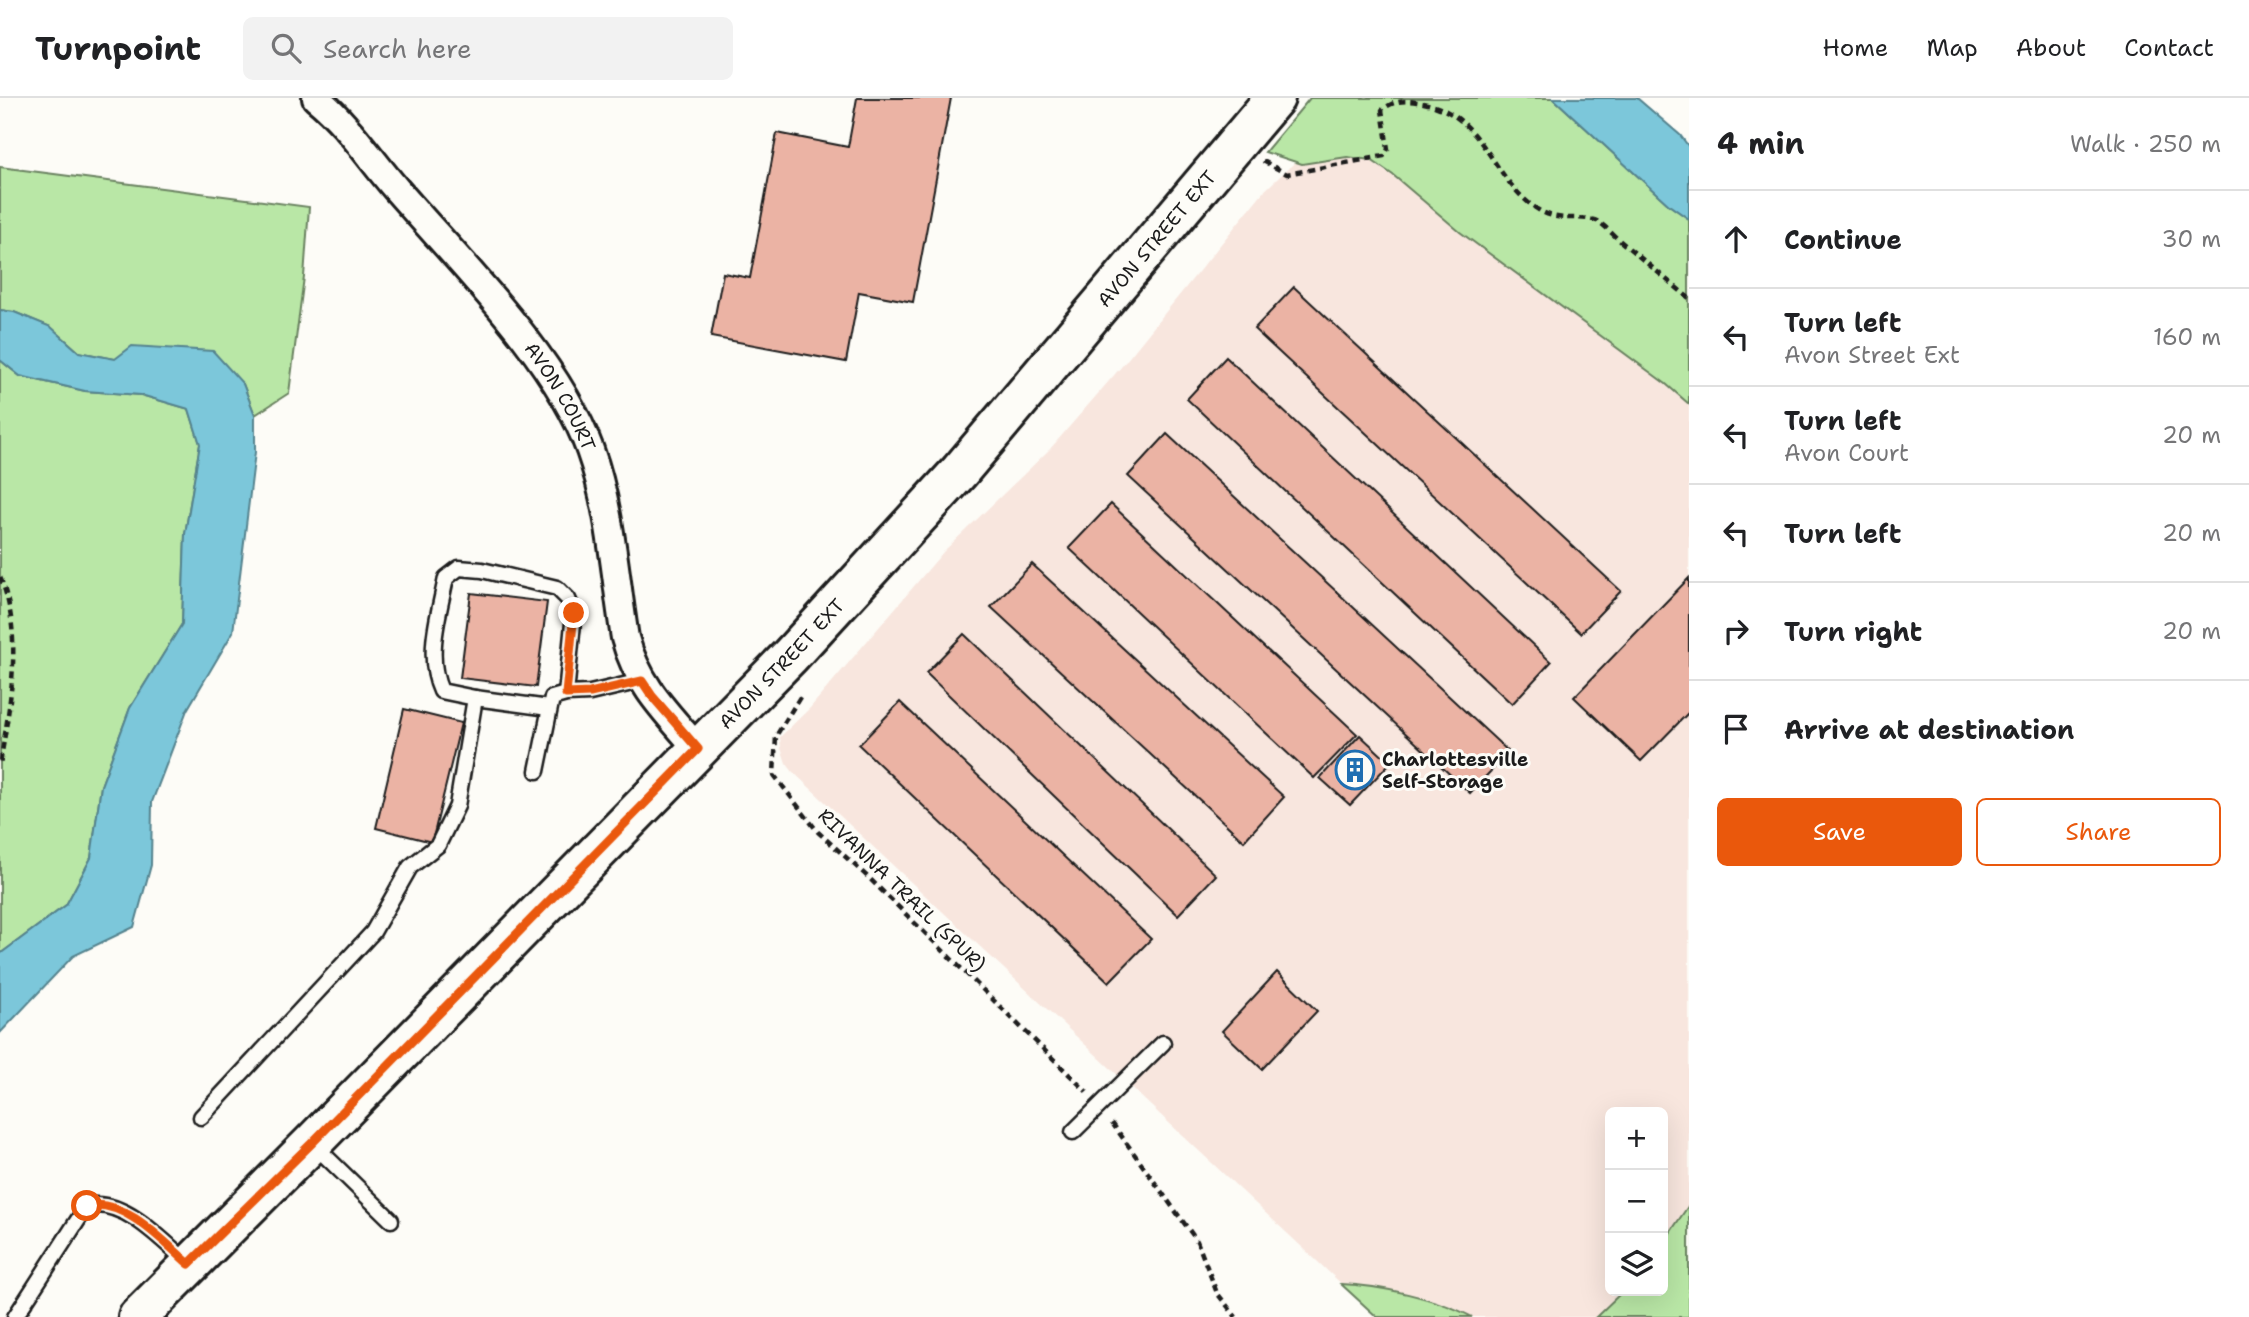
<!DOCTYPE html>
<meta charset="utf-8">
<style>
:root{--surface:#fff;--page:#f2f2f2;--text:#202124;--muted:#757577;--line:#e0e0e0;--accent:#ea580c}
body{margin:0;font-family:"Shantell Sans",sans-serif;background:var(--page);color:var(--text)}
.controls{position:absolute;right:21px;bottom:21px;display:grid;overflow:hidden;border-radius:10px;box-shadow:0 7px 28px #0002}
.controls button{width:63px;height:63px;display:grid;place-items:center;padding:0;border:0;border-bottom:2px solid var(--line);background:var(--surface);color:var(--text);font:35px sans-serif}
.stop{position:absolute;width:21px;height:21px;margin:-16px;border:5px solid #ea580c;border-radius:50%;background:#fff}
.stop.end{background:#ea580c;border-color:#fff;box-shadow:0 2px 7px #0008}
.list{margin:0;padding:0;list-style:none}
h2{display:flex;justify-content:space-between;align-items:center;height:91px;margin:0;padding:0 28px;font-size:30px}
h2 small{font-size:23px;font-weight:400;color:var(--muted)}
.list li{display:grid;grid-template-columns:46px 1fr auto;gap:21px;align-items:center;box-sizing:border-box;height:98px;padding:0 28px;border-top:2px solid var(--line)}
.list b{display:block;font-size:26px;white-space:nowrap}
.list p{margin:0;font-size:23px;white-space:nowrap;color:var(--muted)}
.list em{font-size:23px;font-style:normal;color:var(--muted)}
.actions{display:flex;gap:14px;padding:21px 28px}
.actions a{flex:1;padding:16px 0;border:2px solid var(--accent);border-radius:10px;text-align:center;font-size:24px;color:var(--accent)}
.actions .main{background:var(--accent);color:#fff}
.icon{flex:none;width:38px;height:38px;fill:none;stroke:currentColor;stroke-width:2;stroke-linecap:round;stroke-linejoin:round}
.map{position:relative;flex:none;width:1689px;height:1219px;overflow:hidden}
header{display:flex;align-items:center;gap:42px;box-sizing:border-box;height:98px;padding:0 35px;background:var(--surface);border-bottom:2px solid var(--line)}
header strong{font-size:33px}
nav{display:flex;gap:38px;margin-inline-start:auto;font-size:24px}
.search{width:490px;height:63px;background:var(--page);display:flex;align-items:center;gap:18px;box-sizing:border-box;padding:0 24px;border-radius:10px;color:var(--muted);font-size:26px}
main{display:flex}
aside{flex:1;background:var(--surface)}
.map>svg:first-child{display:block}
</style>
<header>
<strong>Turnpoint</strong>
<div class="search"><svg class="icon" aria-label="search" viewBox="0 0 24 24"><circle cx="10" cy="10" r="6"/><path d="M15 15l6 6"/></svg>Search here</div>
<nav><a>Home</a><a>Map</a><a>About</a><a>Contact</a></nav>
</header>
<main>
<div class="map">
<svg width="1689" height="1219" viewBox="0 0 1689 1219">
<rect width="100%" height="100%" fill="#fdfcf7"/>
<filter id="ink" filterUnits="userSpaceOnUse"><feTurbulence type="fractalNoise" baseFrequency=".0143" numOctaves="2"/><feDisplacementMap in="SourceGraphic" scale="14" xChannelSelector="R" yChannelSelector="G"/><feConvolveMatrix kernelMatrix="1 2 1 2 8 2 1 2 1" color-interpolation-filters="sRGB"/></filter>
<g filter="url(#ink)">
<!-- built -->
<path fill="#f8e6de" fill-rule="evenodd" d="M1359 5 1689 176V1219H1377L793 674 786 665 781 650 780 639 810 610 944 453 1050 351 1122 268 1263 94ZM1610 1014H1663V1193H1610Z"/>
<!-- green -->
<g fill="#b9e7a6" stroke="#6a8261" stroke-width="2">
<path d="M1310 0H1553L1669 107 1689 121V306L1666 286 1460 134 1393 77 1371 62 1347 59 1302 66 1265 54Z"/>
<path d="M0 69 309 109 304 179 289 295 255 317 243 286 79 254 51 229 14 214 0 212Z"/>
<path d="M0 262 20 278 85 293 141 297 189 311 200 346 185 436 182 526 130 610 101 688 91 760 66 807 0 856Z"/>
<path d="M1689 1107V1219H1596L1623 1193H1663V1145Z"/>
<path d="M1341 1186C1379 1187 1439 1201 1472 1219H1377Z"/>
</g>
<!-- water -->
<g fill="#7bc7da" stroke="#55838e" stroke-width="2">
<path d="M1553 0H1637L1680 37 1689 49V121L1669 107Z"/>
<path d="M0 212 14 214 51 229 79 254 115 261 132 248 213 253 243 286 255 317V354L233 534 187 612 152 704 151 767 134 829 73 858 0 935V856L66 807 91 760 101 688 130 610 182 526 185 436 200 346 189 311 141 297 85 293 20 278 0 262Z"/>
</g>
<!-- building -->
<g fill="#ebb3a4" stroke="#1c1c1c" stroke-width="2">
<path d="M857 0H951L913 204 859 194 846 264 711 239 723 175 750 180 777 35 848 49Z"/>
<path d="M1294 189 1621 493 1581 535 1254 231Z"/>
<path d="M1226 259 1551 564 1512 606 1187 301Z"/>
<path d="M1167 336 1509 654 1470 695 1128 378Z"/>
<path d="M1111 406 1357 636 1314 680 1069 450Z"/>
<path d="M1032 466 1284 699 1244 743 991 509Z"/>
<path d="M1689 480V614L1641 663 1574 599Z"/>
<path d="M471 495 547 504 536 589 460 580Z"/>
<path d="M964 536 1216 777 1178 817 926 575Z"/>
<path d="M900 604 1151 841 1109 884 859 647Z"/>
<path d="M404 611 461 625 432 744 376 730Z"/>
<path d="M1360 637 1390 665 1350 707 1320 680Z"/>
<path d="M1277 874 1317 913 1262 971 1222 933Z"/>
</g>
<g fill="none" stroke-linecap="round" stroke-linejoin="round">
<defs>
<g id="service">
<path d="M475 600 441 593C425 558 439 516 446 480L459 470 482 472 557 490 568 501 574 515 566 596"/>
<path d="M537 673 552 600 566 596 590 595 641 583"/>
<path d="M201 1019 373 834 410 769 438 747 457 708 475 600 549 610"/>
<path d="M1073 1034 1163 945"/>
<path d="M312 1045 391 1122"/>
<path d="M15 1219 87 1108C124 1100 162 1142 188 1165"/>
</g>
<g id="minor">
<path id="s1" d="M316 0C348 26 370 61 397 92 461 166 557 260 590 352 611 410 615 479 625 540 638 588 667 615 698 651"/>
</g>
<g id="secondary">
<path id="s2" d="M138 1219 312 1045 790 558 960 373 1275 0"/>
</g>
</defs>
<!-- service casing -->
<use href="#service" stroke="#1c1c1c" stroke-width="19"/>
<!-- minor casing -->
<use href="#minor" stroke="#1c1c1c" stroke-width="32"/>
<!-- secondary casing -->
<use href="#secondary" stroke="#1c1c1c" stroke-width="44"/>
<!-- path -->
<g stroke="#1c1c1c" stroke-width="4.5" stroke-dasharray="7 5" stroke-linecap="butt">
<path d="M1263 63 1287 76 1384 58 1388 51 1382 12C1393 3 1403 2 1417 4 1484 13 1489 79 1537 111 1559 125 1573 117 1594 122 1602 124 1612 136 1619 142 1642 161 1666 181 1689 200"/>
<path d="M0 479C24 536 10 606 0 666"/>
<path d="M800 599 776 638 774 677 818 734 869 780 1087 994"/>
<path d="M1112 1025 1197 1143 1217 1195 1236 1219"/>
</g>
<!-- service -->
<use href="#service" stroke="#fdfcf7" stroke-width="14"/>
<!-- minor -->
<use href="#minor" stroke="#fdfcf7" stroke-width="26"/>
<!-- secondary -->
<use href="#secondary" stroke="#fdfcf7" stroke-width="38"/>
</g>
</g>
<g fill="none" stroke-linecap="round" stroke-linejoin="round" filter="url(#ink)">
<!-- route -->
<path stroke="#ea580c" stroke-width="9" d="M87 1108C124 1100 163 1143 189 1166L312 1045 698 651 652 598 642 583 590 595 566 596 574 515"/>
</g>
<!-- icons -->
<defs>
<symbol id="building-ring" viewBox="-11 -11 22 22"><circle r="9.5" fill="#fdfcf7" stroke="#1f6fb2" stroke-width="1.5"/><path d="M-4-6H4V6H1V3H-1V6H-4ZM-2.5-4.3h1.7v1.8h-1.7ZM.8-4.3h1.7v1.8H.8ZM-2.5-1h1.7V.8h-1.7ZM.8-1h1.7V.8H.8Z" fill="#1f6fb2"/></symbol>
</defs>
<g fill-rule="evenodd">
<use href="#building-ring" x="1333" y="650" width="44" height="44"/>
</g>
<g text-anchor="middle" dominant-baseline="central" stroke-width="6" stroke-linejoin="round" paint-order="stroke">
<!-- street labels -->
<g font-size="19" fill="#1c1c1c" stroke="#fdfcf7">
<text stroke="none"><textPath href="#s2" startOffset="1484">AVON STREET EXT</textPath></text>
<text stroke="none"><textPath href="#s1" startOffset="387">AVON COURT</textPath></text>
<text stroke="none"><textPath href="#s2" startOffset="917">AVON STREET EXT</textPath></text>
<text transform="translate(902 792) rotate(44)">RIVANNA TRAIL (SPUR)</text>
</g>
<!-- poi labels -->
<g font-size="19" font-weight="bold" fill="#1c1c1c" stroke="#fdfcf7" text-anchor="start">
<text x="1382" y="661">Charlottesville<tspan x="1382" dy="22">Self-Storage</tspan></text>
</g>
</g>
</svg>
<div class="controls">
<button>+</button>
<button>−</button>
<button><svg class="icon" aria-label="layers" viewBox="0 0 24 24"><path d="M12 4l9 5-9 5-9-5zM3 14l9 5 9-5"/></svg></button>
</div>
<div class="stop" style="left:87px;top:1108px"></div>
<div class="stop end" style="left:574px;top:515px"></div>
</div>
<aside>
<h2>4 min<small>Walk · 250 m</small></h2>
<ul class="list">
<li><svg class="icon" aria-label="ahead" viewBox="0 0 24 24"><path d="M12 20V5M6 11l6-6 6 6"/></svg><div><b>Continue</b></div><em>30 m</em></li>
<li><svg class="icon" aria-label="left" viewBox="0 0 24 24"><path d="M17 20v-9H6M10 6l-5 5 5 5"/></svg><div><b>Turn left</b><p>Avon Street Ext</p></div><em>160 m</em></li>
<li><svg class="icon" aria-label="left" viewBox="0 0 24 24"><path d="M17 20v-9H6M10 6l-5 5 5 5"/></svg><div><b>Turn left</b><p>Avon Court</p></div><em>20 m</em></li>
<li><svg class="icon" aria-label="left" viewBox="0 0 24 24"><path d="M17 20v-9H6M10 6l-5 5 5 5"/></svg><div><b>Turn left</b></div><em>20 m</em></li>
<li><svg class="icon" aria-label="right" viewBox="0 0 24 24"><path d="M7 20v-9h11M14 6l5 5-5 5"/></svg><div><b>Turn right</b></div><em>20 m</em></li>
<li><svg class="icon" aria-label="arrive" viewBox="0 0 24 24"><path d="M6 21V4h12l-3 4 3 4H6"/></svg><div><b>Arrive at destination</b></div></li>
</ul>
<div class="actions"><a class="main">Save</a><a>Share</a></div>
</aside>
</main>
